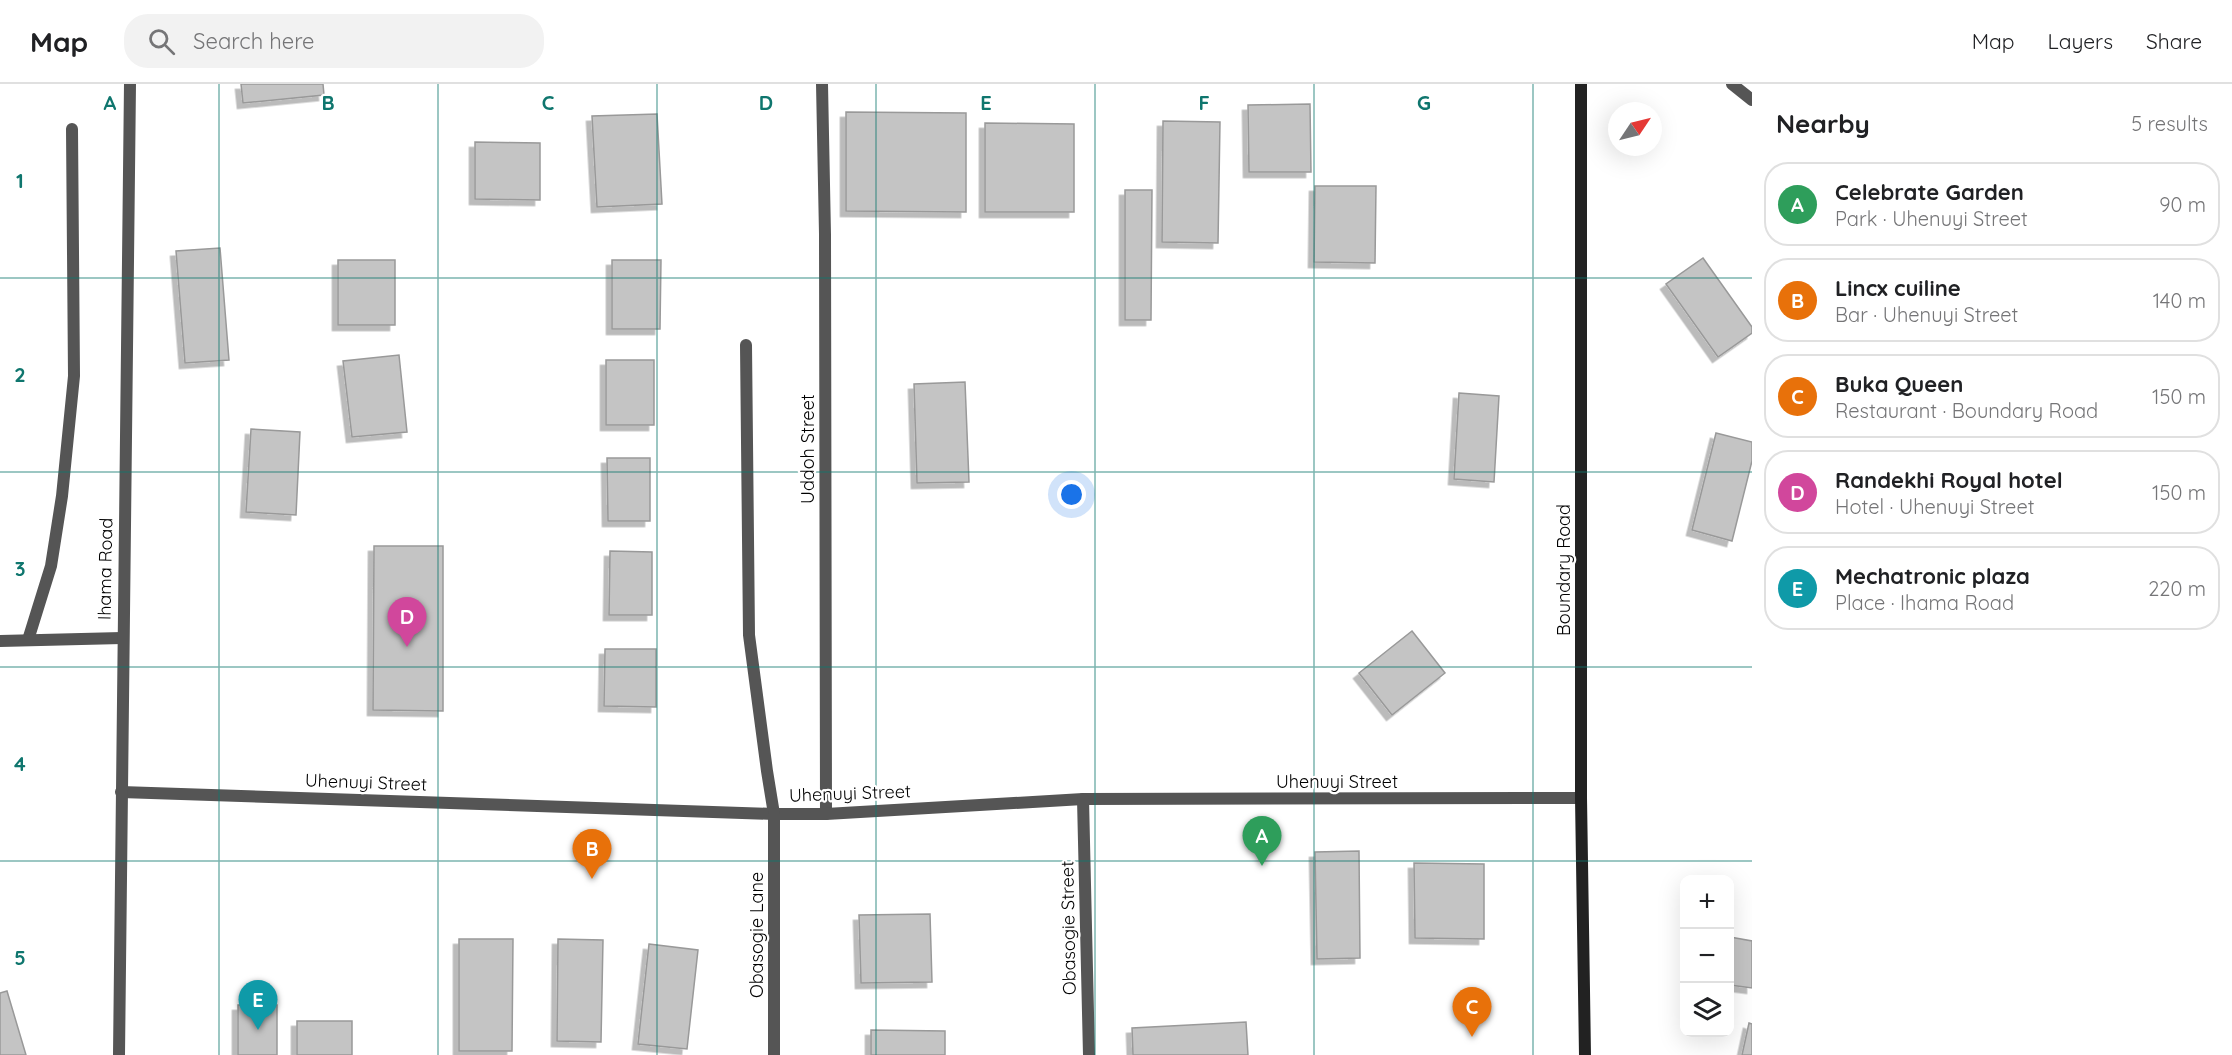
<!DOCTYPE html>
<meta charset="utf-8">
<style>
:root{--surface:#fff;--page:#f2f2f2;--text:#202124;--muted:#757577;--line:#e0e0e0;--accent:#000}
body{margin:0;font-family:Quicksand,sans-serif;background:var(--page);color:var(--text)}
.controls{position:absolute;right:18px;bottom:18px;display:grid;overflow:hidden;border-radius:12px;box-shadow:0 6px 24px #0002}
.controls button{width:54px;height:54px;display:grid;place-items:center;padding:0;border:0;border-bottom:2px solid var(--line);background:var(--surface);color:var(--text);font:30px sans-serif}
.compass{position:absolute;left:1608px;top:18px;width:54px;height:54px;border-radius:50%;background:var(--surface);box-shadow:0 6px 24px #0002;rotate:55deg}
.you{position:absolute;left:1072px;top:411px;width:21px;height:21px;margin:-15px;border:4px solid #fff;border-radius:50%;background:#1a73e8;box-shadow:0 0 0 9px #1a73e833}
.badge{display:grid;place-items:center;width:39px;height:39px;border-radius:50%;background:var(--accent);color:#fff;font-size:20px;font-weight:700}
.pin{position:absolute;translate:-50% -50px;filter:drop-shadow(0 2px 3px #0008)}
.pin::after{content:'';position:absolute;top:32px;width:21px;height:18px;background:inherit;clip-path:polygon(0 0,100% 0,50% 100%)}
.list{margin:0;padding:0;list-style:none}
h2{display:flex;justify-content:space-between;align-items:center;height:78px;margin:0;padding:0 24px;font-size:26px}
h2 small{font-size:20px;font-weight:400;color:var(--muted)}
.list li{display:grid;grid-template-columns:39px 1fr auto;gap:18px;align-items:center;box-sizing:border-box;height:84px;margin:0 12px 12px;padding:0 12px;border:2px solid var(--line);border-radius:24px}
.list b{display:block;font-size:22px;white-space:nowrap}
.list p{margin:0;font-size:20px;white-space:nowrap;color:var(--muted)}
.list em{font-size:20px;font-style:normal;color:var(--muted)}
.icon{flex:none;width:33px;height:33px;fill:none;stroke:currentColor;stroke-width:2;stroke-linecap:round;stroke-linejoin:round}
.map{position:relative;flex:none;width:1752px;height:971px;overflow:hidden}
header{display:flex;align-items:center;gap:36px;box-sizing:border-box;height:84px;padding:0 30px;background:var(--surface);border-bottom:2px solid var(--line)}
header strong{font-size:28px}
nav{display:flex;gap:33px;margin-inline-start:auto;font-size:21px}
.search{width:420px;height:54px;background:var(--page);display:flex;align-items:center;gap:15px;box-sizing:border-box;padding:0 21px;border-radius:24px;color:var(--muted);font-size:22px}
main{display:flex}
aside{flex:1;background:var(--surface)}
.map>svg:first-child{display:block}
</style>
<header>
<strong>Map</strong>
<div class="search"><svg class="icon" aria-label="search" viewBox="0 0 24 24"><circle cx="10" cy="10" r="6"/><path d="M15 15l6 6"/></svg>Search here</div>
<nav><a>Map</a><a>Layers</a><a>Share</a></nav>
</header>
<main>
<div class="map">
<svg width="1752" height="971" viewBox="0 0 1752 971">
<defs>
<filter id="shadow"><feDropShadow dx="-5.5" dy="5.5" stdDeviation="0" flood-color="#0004"/></filter>
</defs>
<rect width="100%" height="100%" fill="#fff"/>
<!-- building -->
<g fill="#c4c4c4" stroke="#999" stroke-width="1.5" filter="url(#shadow)">
<path d="M241 0H323L324 11 243 19Z"/>
<path d="M1310 20 1311 88H1249L1248 21Z"/>
<path d="M846 28 966 29V128L846 127Z"/>
<path d="M657 30 662 120 597 123 592 32Z"/>
<path d="M1163 37 1220 38 1218 159 1162 158Z"/>
<path d="M985 39 1074 40V128H985Z"/>
<path d="M475 58 540 59V116L475 115Z"/>
<path d="M1315 102H1376L1375 179 1314 178Z"/>
<path d="M1125 106H1152L1151 236H1125Z"/>
<path d="M220 164 229 276 185 279 176 167Z"/>
<path d="M1703 174 1752 243V249L1718 273 1666 200Z"/>
<rect x="338" y="176" width="57" height="65"/>
<path d="M612 176H661L660 245H612Z"/>
<path d="M399 271 407 348 352 353 343 277Z"/>
<rect x="606" y="276" width="48" height="65"/>
<path d="M965 298 969 398 917 399 914 300Z"/>
<path d="M1459 309 1499 312 1494 398 1454 395Z"/>
<path d="M251 345 300 348 296 431 246 428Z"/>
<path d="M1716 349 1752 358V377L1732 457 1692 446Z"/>
<path d="M607 374H650V437H608Z"/>
<path d="M374 462H443V627L373 626Z"/>
<path d="M610 467 652 468V531H609Z"/>
<path d="M1412 547 1445 589 1392 631 1359 589Z"/>
<path d="M605 565H656V623L604 622Z"/>
<path d="M1359 767 1360 874 1317 875 1315 768Z"/>
<path d="M1414 779 1484 780V855L1415 854Z"/>
<path d="M930 830 932 898 861 899 859 831Z"/>
<path d="M1730 853 1752 857V904L1730 901Z"/>
<path d="M459 855H513L512 967H459Z"/>
<path d="M558 855 603 856 601 958 557 957Z"/>
<path d="M649 860 698 866 687 965 638 960Z"/>
<path d="M7 907 26 971H0V909Z"/>
<rect x="238" y="921" width="39" height="50"/>
<rect x="297" y="937" width="55" height="34"/>
<path d="M1246 938 1248 971H1133L1132 944Z"/>
<path d="M1749 939 1752 940V971H1742Z"/>
<path d="M871 946 945 947V971H871Z"/>
</g>
<g fill="none" stroke-linecap="round" stroke-linejoin="round">
<!-- lane -->
<g stroke="#555" stroke-width="12">
<path d="M1732 0 1752 16"/>
<path d="M746 261 749 551 767 687 774 730"/>
<path d="M28 556 51 482 62 412 74 292 72 45"/>
</g>
<!-- street -->
<g stroke="#555" stroke-width="12">
<path d="M822 0 825 150 826 730"/>
<path d="M0 557 122 554"/>
<path d="M121 708 774 730H826L1083 715 1581 714"/>
<path d="M1083 715 1089 971"/>
<path d="M119 971 130 0"/>
<path d="M774 971V730"/>
</g>
<!-- secondary -->
<path stroke="#222" stroke-width="12" d="M1581 0V714L1585 971"/>
</g>
<!-- grid -->
<path fill="none" stroke="#0f766e" stroke-width="1.5" stroke-opacity="0.55" d="M219 0V971M438 0V971M657 0V971M876 0V971M1095 0V971M1314 0V971M1533 0V971M0 194H1752M0 388H1752M0 583H1752M0 777H1752"/>
<g text-anchor="middle" dominant-baseline="central" stroke-width="4.5" stroke-linejoin="round" paint-order="stroke">
<!-- street labels -->
<g font-size="18" fill="#000" stroke="#fff">
<text transform="translate(807 365) rotate(-90)">Uddoh Street</text>
<text transform="translate(105 485) rotate(-89)">Ihama Road</text>
<text transform="translate(1563 486) rotate(-90)">Boundary Road</text>
<text x="1337" y="697">Uhenuyi Street</text>
<text transform="translate(366 698) rotate(2)">Uhenuyi Street</text>
<text transform="translate(850 709) rotate(-2)">Uhenuyi Street</text>
<text transform="translate(1068 844) rotate(-91)">Obasogie Street</text>
<text transform="translate(756 851) rotate(-90)">Obasogie Lane</text>
</g>
</g>
<g font-size="20" text-anchor="middle" font-weight="bold" fill="#0f766e" stroke="#fff" stroke-width="4.5" stroke-linejoin="round" paint-order="stroke">
<text x="110" y="26">A</text>
<text x="328" y="26">B</text>
<text x="548" y="26">C</text>
<text x="766" y="26">D</text>
<text x="986" y="26">E</text>
<text x="1204" y="26">F</text>
<text x="1424" y="26">G</text>
<text x="20" y="104">1</text>
<text x="20" y="298">2</text>
<text x="20" y="492">3</text>
<text x="20" y="687">4</text>
<text x="20" y="881">5</text>
</g>
</svg>
<div class="controls">
<button>+</button>
<button>−</button>
<button><svg class="icon" aria-label="layers" viewBox="0 0 24 24"><path d="M12 4l9 5-9 5-9-5zM3 14l9 5 9-5"/></svg></button>
</div>
<svg class="compass" viewBox="-18 -18 36 36"><path d="M0-13l5 13h-10z" fill="#e53935"/><path d="M0 13l5-13h-10z" fill="#757577"/></svg>
<div class="you"></div>
<div class="pin badge" style="left:1262px;top:782px;background:#2e9e5b">A</div>
<div class="pin badge" style="left:592px;top:795px;background:#e8710a">B</div>
<div class="pin badge" style="left:1472px;top:953px;background:#e8710a">C</div>
<div class="pin badge" style="left:407px;top:563px;background:#d1479c">D</div>
<div class="pin badge" style="left:258px;top:946px;background:#0f9aa8">E</div>
</div>
<aside>
<h2>Nearby<small>5 results</small></h2>
<ul class="list">
<li><span class="badge" style="background:#2e9e5b">A</span><div><b>Celebrate Garden</b><p>Park · Uhenuyi Street</p></div><em>90 m</em></li>
<li><span class="badge" style="background:#e8710a">B</span><div><b>Lincx cuiline</b><p>Bar · Uhenuyi Street</p></div><em>140 m</em></li>
<li><span class="badge" style="background:#e8710a">C</span><div><b>Buka Queen</b><p>Restaurant · Boundary Road</p></div><em>150 m</em></li>
<li><span class="badge" style="background:#d1479c">D</span><div><b>Randekhi Royal hotel</b><p>Hotel · Uhenuyi Street</p></div><em>150 m</em></li>
<li><span class="badge" style="background:#0f9aa8">E</span><div><b>Mechatronic plaza</b><p>Place · Ihama Road</p></div><em>220 m</em></li>
</ul>
</aside>
</main>
